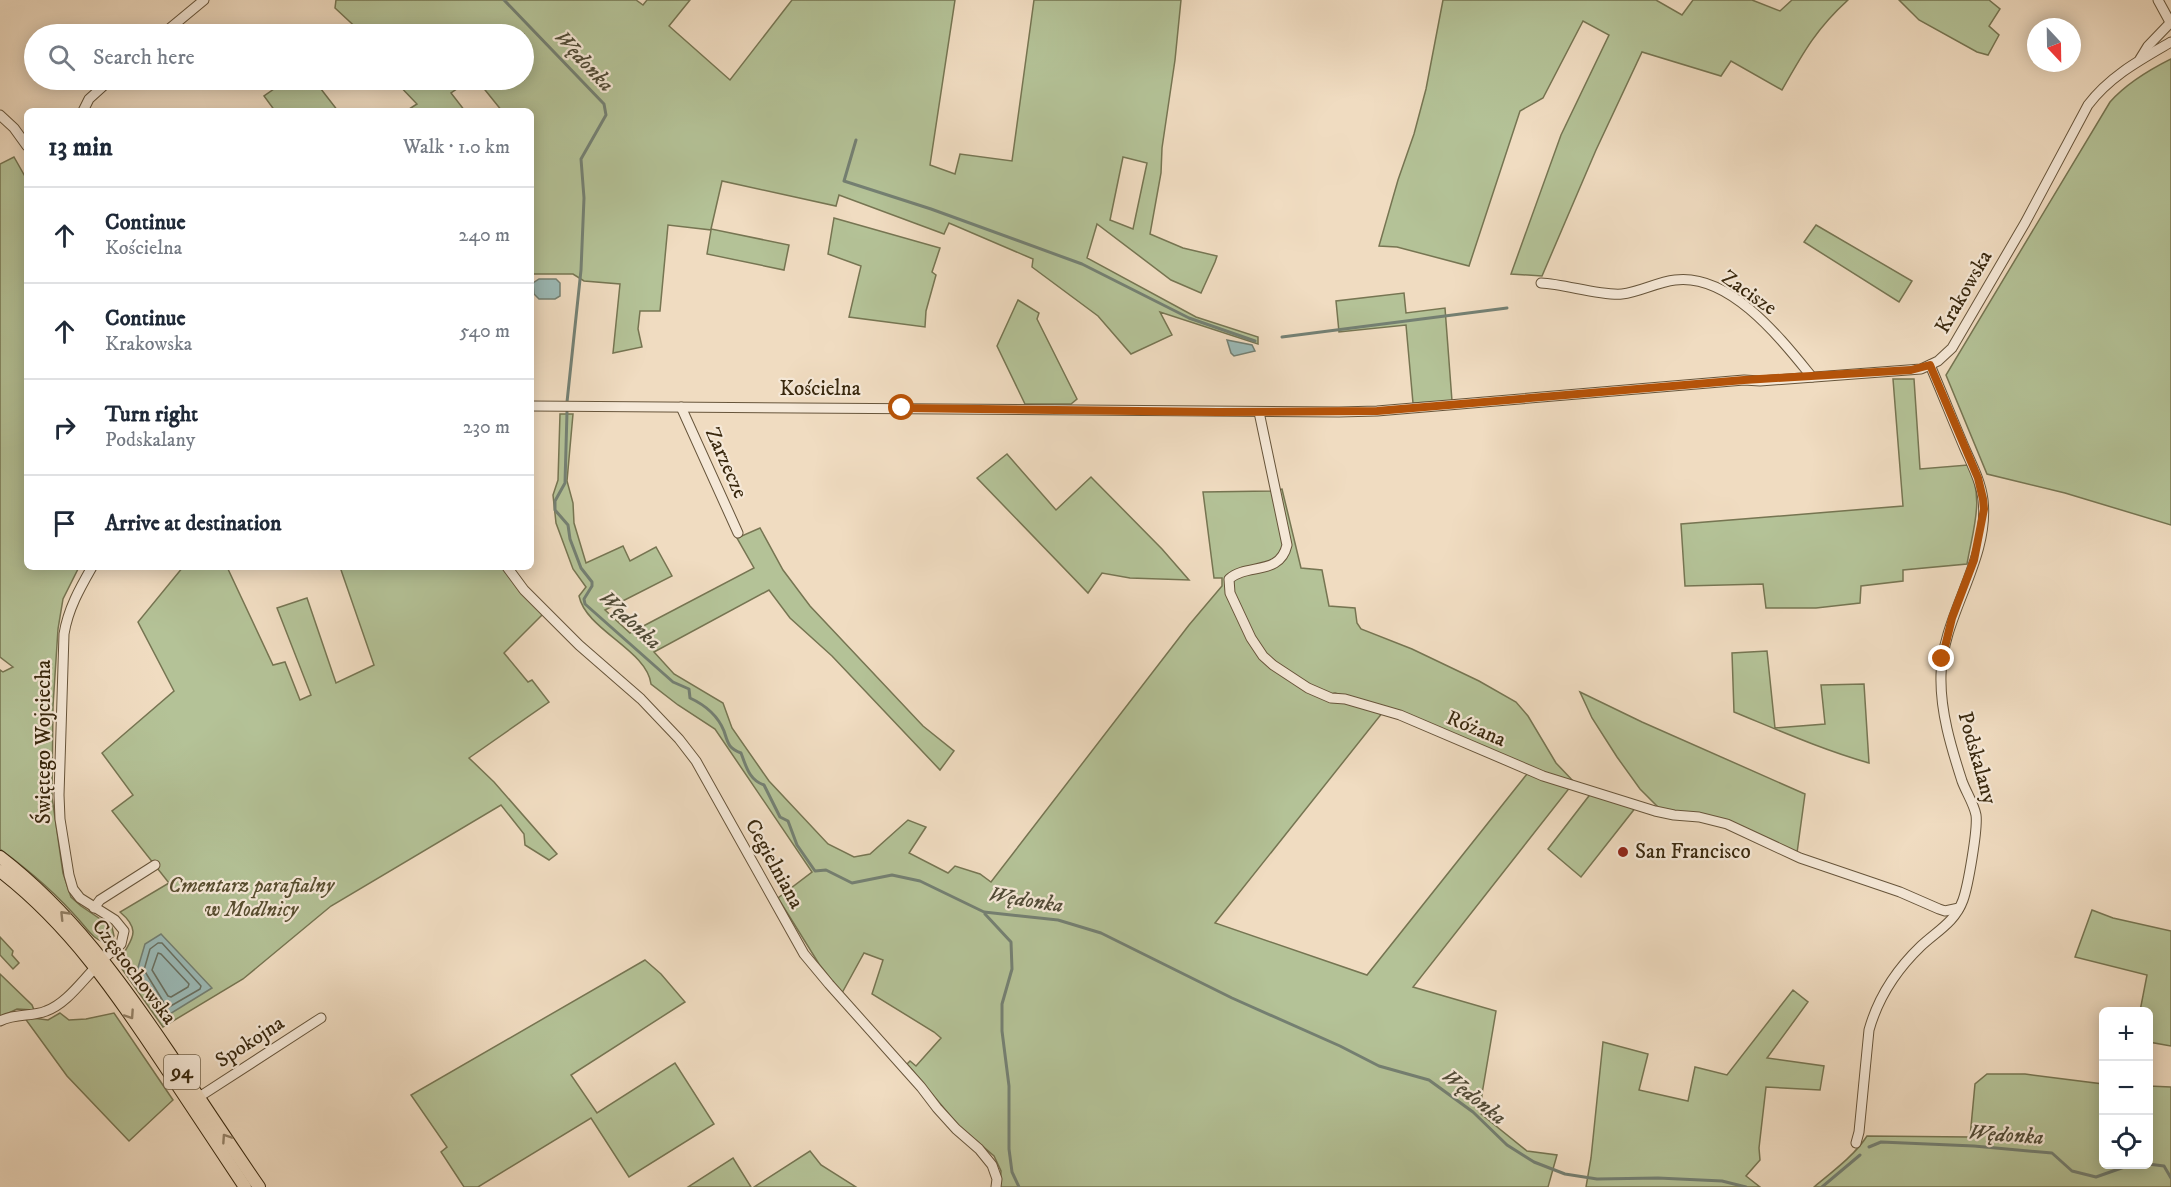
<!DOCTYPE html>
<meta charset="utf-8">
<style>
:root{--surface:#fff;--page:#f2f2f3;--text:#1f2937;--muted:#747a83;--line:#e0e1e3}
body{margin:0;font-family:"IM FELL DW Pica",serif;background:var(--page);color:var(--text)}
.controls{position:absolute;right:18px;bottom:18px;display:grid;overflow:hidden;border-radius:9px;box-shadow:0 3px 15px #0003}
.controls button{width:54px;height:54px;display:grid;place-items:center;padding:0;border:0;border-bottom:2px solid var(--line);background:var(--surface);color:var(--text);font:30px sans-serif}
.compass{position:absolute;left:2027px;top:18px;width:54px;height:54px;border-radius:50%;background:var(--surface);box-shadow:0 3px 15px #0003;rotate:158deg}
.stop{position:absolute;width:18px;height:18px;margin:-14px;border:4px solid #b45309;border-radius:50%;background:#fff}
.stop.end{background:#b45309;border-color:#fff;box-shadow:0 2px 6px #0008}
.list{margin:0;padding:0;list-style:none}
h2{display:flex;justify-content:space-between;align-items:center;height:78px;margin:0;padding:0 24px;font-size:26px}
h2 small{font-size:20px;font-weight:400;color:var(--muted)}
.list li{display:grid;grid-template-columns:39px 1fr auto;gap:18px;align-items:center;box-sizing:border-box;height:96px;padding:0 24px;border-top:2px solid var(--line)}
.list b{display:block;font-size:22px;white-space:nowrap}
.list p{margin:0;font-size:20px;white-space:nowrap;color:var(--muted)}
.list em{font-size:20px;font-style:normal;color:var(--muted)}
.icon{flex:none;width:33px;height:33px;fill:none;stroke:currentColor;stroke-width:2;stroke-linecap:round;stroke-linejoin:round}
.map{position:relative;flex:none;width:2171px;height:1187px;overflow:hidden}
.search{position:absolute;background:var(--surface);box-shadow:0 3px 15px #0003;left:24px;top:24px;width:510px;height:66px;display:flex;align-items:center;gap:15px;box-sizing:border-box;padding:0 21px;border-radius:33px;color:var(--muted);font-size:22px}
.panel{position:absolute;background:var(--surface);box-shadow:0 3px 15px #0003;left:24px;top:108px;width:510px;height:462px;border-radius:9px}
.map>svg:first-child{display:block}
</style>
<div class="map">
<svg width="2171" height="1187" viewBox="0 0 2171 1187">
<rect width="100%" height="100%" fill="#f0dcc1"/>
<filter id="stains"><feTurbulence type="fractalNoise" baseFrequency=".00333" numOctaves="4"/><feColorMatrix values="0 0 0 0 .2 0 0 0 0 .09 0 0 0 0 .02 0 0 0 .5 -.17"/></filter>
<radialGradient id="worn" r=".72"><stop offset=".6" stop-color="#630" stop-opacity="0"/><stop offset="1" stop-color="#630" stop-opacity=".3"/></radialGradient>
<!-- green -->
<g fill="#b4c297" stroke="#767552" stroke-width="1.5" fill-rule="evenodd">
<path d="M336 0H636L643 5 647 0H690L669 26 730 80 792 0H955L930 165 955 174 960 154 1012 161 1034 0H1181L1175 60 1162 148 1161 173 1150 234 1183 248 1217 256 1215 262 1201 293 1171 280 1097 224 1087 258 1196 317 1258 337V344L1160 312 1172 335 1131 354 1098 316 1032 267 1033 259 949 223 944 234 839 195 836 206 722 181 711 229 789 245 784 270 707 254 711 230 668 225 660 311H640L638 329 642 347 613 353 620 284 584 281 573 274H531V111H502L477 80H524V34H363L335 8ZM1123 157 1147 163 1133 229 1110 220Z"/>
<path d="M1443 0H1656L1682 15 1693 0H1752L1780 11 1792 0H1848C1816 29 1803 53 1782 90L1731 61 1721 76 1642 52 1596 150 1542 276 1511 274 1561 135 1609 35 1583 21 1543 98 1520 111 1469 266 1397 247 1379 246 1398 180 1414 134 1426 89Z"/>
<path d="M1899 0H1989L2000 9 1989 26 1999 35 1988 55 1977 52 1919 20Z"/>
<path d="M2171 59V525L2065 493 1987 474 1946 375 2110 102C2127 83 2149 70 2171 59Z"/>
<path d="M287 80H314L338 111H275L264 96Z"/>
<path d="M394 80H470L451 93 465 111H406L417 104Z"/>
<path d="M14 157 27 180V567H79L63 599 58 629 53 706 52 797 63 873 71 897 81 906 112 927 114 936 108 942C95 942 88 930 80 921 56 893 30 871 0 849V670L3 672 13 667 0 657V164Z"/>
<path d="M834 218 940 248 932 272 936 275 926 311 925 327 849 317 861 266 828 254Z"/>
<path d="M1816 225 1912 281 1899 302 1804 242Z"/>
<path d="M1404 293 1406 313 1445 308 1452 401 1413 403 1406 325 1339 332 1336 301Z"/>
<path d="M1018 300 1039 313 1037 319 1077 399 1071 404H1025L997 346Z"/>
<path d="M1893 379H1914L1920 469 1968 465C1985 498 1973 529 1967 564L1903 570V581L1861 586 1860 603 1816 608H1766L1763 584 1685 586 1681 524 1903 506Z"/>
<path d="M560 414H573L567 481 573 503 574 523 586 563 623 546 630 561 656 547 672 576 605 610 630 633 754 568 737 538 760 528 783 570 810 606 923 726 954 751 940 770 832 656 790 618 769 590 654 652 674 674 723 703 732 728 769 781 828 844 854 857 870 854 908 820 926 827 909 853 948 873 955 866 980 874 991 882 1189 625 1222 586V578H1214L1203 492 1271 491 1282 489 1301 568 1322 570 1329 606 1355 608 1357 623 1361 629 1412 649 1479 681 1516 702 1528 716 1556 763 1575 783 1528 768 1387 708 1335 693 1322 696 1383 712 1215 923 1367 975 1527 774 1571 786 1413 987 1496 1011 1482 1094 1481 1114 1527 1151 1557 1155 1548 1187H1000L1001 1171 994 1156 958 1125 907 1064 910 1061 916 1066 941 1038 934 1032 872 994 883 960 864 953 842 993 819 964 778 898 812 872 715 729 678 705 651 684C647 650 586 630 579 596L586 587 573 569 556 523 553 495 558 480Z"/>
<path d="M1007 454 1056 510 1091 477 1162 549 1189 580 1130 578 1102 573 1088 593 977 478Z"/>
<path d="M183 567H227L273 665 285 662 300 700 311 695 277 608 307 598 336 683 374 665 340 567H502L520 592 543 614 504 653 528 682 532 680 549 702 469 758 494 782 557 854 549 860 525 845 524 834 501 805 331 906 243 979 163 1027 122 969C116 946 151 938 120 912L169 883 112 811 133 795 102 753 174 691 138 622Z"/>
<path d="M1767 651 1775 728 1825 724 1821 685 1864 684 1869 763C1823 750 1778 730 1734 712L1732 653Z"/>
<path d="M1580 692 1642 722 1805 794 1797 853 1720 819 1661 810 1640 789 1617 757 1592 718Z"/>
<path d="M1592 792 1636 807 1581 877 1548 849Z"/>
<path d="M2092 910 2113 918 2171 931V1046L2149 1042 2148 1012 2140 1011 2147 975 2075 957Z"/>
<path d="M0 937 13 951 12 955 19 963 13 969 0 955Z"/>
<path d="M645 960 661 974 685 1002 571 1075 597 1113 675 1063 714 1124 629 1177 591 1118 478 1187H464L441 1152 447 1147 411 1095Z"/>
<path d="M0 974 32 1005 34 1010 17 1009 0 1017Z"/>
<path d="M1793 990 1808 1002 1767 1058 1824 1066 1820 1090 1766 1087 1759 1148 1760 1160 1746 1176 1760 1187H1586L1591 1158 1603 1042 1648 1054 1639 1090 1688 1101 1695 1067 1727 1075Z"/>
<path d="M60 1013 69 1020 86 1019 114 1013 173 1100 129 1141 67 1076 24 1017 48 1020Z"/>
<path d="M1987 1074H2025L2103 1084 2104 1164H2148L2149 1086 2171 1087V1187H1814C1832 1172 1855 1155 1867 1136L1970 1137 1975 1084Z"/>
<path d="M810 1151 821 1165 856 1187H754Z"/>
<path d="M733 1158 751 1187H688Z"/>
</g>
<!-- water -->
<g fill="#9bbab7" stroke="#748073" stroke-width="1.5">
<path d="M539 279H556L560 283V296L555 299H539L534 294 533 283Z"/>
<path d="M1227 340 1252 345 1255 351 1234 356 1231 353Z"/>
<path d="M161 934 212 988 165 1017 137 971 145 944Z"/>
</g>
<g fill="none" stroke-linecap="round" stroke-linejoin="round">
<!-- shore -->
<g stroke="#6a7162" stroke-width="1.5">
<path d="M158 943H162L201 986 200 989 169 1007 166 1006 144 970 150 949Z"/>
<path d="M158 953 161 954 189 984 188 987 171 997 168 996 152 970Z"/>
</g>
<!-- stream -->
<g stroke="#748073" stroke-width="3">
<path d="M504 0 604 104 606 115 581 159 584 198 581 270 567 402"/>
<path d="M856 140 844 181 931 209 1082 264 1189 318 1255 341"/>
<path d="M1282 337 1507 308"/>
<path d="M567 412 565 483 555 501V510L568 525 570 539 581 568 592 582V586L584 599 585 604 673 682 689 689 690 698C705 705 718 716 724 731 728 743 728 748 741 753 746 766 749 780 764 785L780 817 788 821 797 845 815 871 826 870 852 883 892 875 920 881 984 912 1058 920 1101 933 1232 998 1340 1046 1379 1066 1429 1080 1473 1112 1507 1145 1534 1162 1565 1174 1597 1179 1658 1178 1722 1181 1746 1187"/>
<path d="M985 914 1011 942 1012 969 1002 1004V1031L1009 1086V1149L1012 1172 1019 1187"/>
<path d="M1869 1147 1881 1142 1974 1146 2052 1153 2072 1171 2096 1177 2133 1164"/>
<path d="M2148 1164 2164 1166 2171 1178"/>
<path d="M1822 1187 1860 1155"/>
</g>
<defs>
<g id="minor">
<path d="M2158 0 2170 22"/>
<path d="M163 34 204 0"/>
<path d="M2140 59 2148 46 2171 22"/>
<path d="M83 111 89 99 110 80"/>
<path d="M0 115 14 128 27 146"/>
<path d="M1541 283C1565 284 1600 296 1622 294 1640 292 1657 282 1675 280 1730 273 1781 339 1812 377"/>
<path d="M531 406 1339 412 1377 411 1744 380 1760 381 1921 369 1938 361 1952 348 2025 223 2088 105C2110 76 2140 60 2171 42"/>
<path d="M681 407 738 533"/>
<path d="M1259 412 1287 545C1280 576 1247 563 1229 579L1230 593 1251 638 1263 656 1273 665 1308 688 1331 698 1345 699 1400 715 1543 776 1655 811 1674 815 1699 817 1727 824 1800 858 1900 892 1939 909 1945 911 1959 908"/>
<path d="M92 567C80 588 68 609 64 634L59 795 60 819 69 875 73 889 80 898 115 920 124 931 121 944 103 959"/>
<path d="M507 567 524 590 579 645 641 699 679 739 696 761 804 954 829 984 921 1087 937 1108 956 1129 979 1149 992 1165 997 1179 996 1187"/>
<path d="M94 908 100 900 155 865"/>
<path d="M0 1021C16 1013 32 1017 46 1011 66 1004 82 981 96 967"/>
<path d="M199 1097 321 1018"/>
<path d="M1856 1143 1859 1132 1869 1030C1878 998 1897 969 1921 946 1937 931 1955 922 1963 900 1968 886 1978 829 1976 815 1974 804 1966 792 1962 781 1951 747 1940 711 1941 675 1942 615 1990 560 1983 500 1981 482 1972 465 1965 449 1953 421 1942 393 1930 365"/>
</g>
<g id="major">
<path d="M0 857C70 911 120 980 170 1054 199 1098 229 1143 259 1187"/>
<path d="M0 871C69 924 117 994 164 1065 191 1106 218 1146 245 1187"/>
</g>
</defs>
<!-- minor casing -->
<use href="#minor" stroke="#67553b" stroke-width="11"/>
<!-- major casing -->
<use href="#major" stroke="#39280e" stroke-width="14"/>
<!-- minor -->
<use href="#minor" stroke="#f5e8d7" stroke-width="9"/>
<!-- major -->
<use href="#major" stroke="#f0dcc1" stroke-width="12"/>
</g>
<!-- one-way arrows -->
<defs><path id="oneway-chevron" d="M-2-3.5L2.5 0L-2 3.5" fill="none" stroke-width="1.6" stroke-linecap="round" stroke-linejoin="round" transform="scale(1.5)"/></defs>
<g stroke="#948268">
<use href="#oneway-chevron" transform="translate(64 915) rotate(-134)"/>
<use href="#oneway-chevron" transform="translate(130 1015) rotate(56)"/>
<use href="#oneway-chevron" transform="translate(226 1138) rotate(-124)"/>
</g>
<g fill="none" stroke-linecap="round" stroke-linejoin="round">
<!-- route -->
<path stroke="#b45309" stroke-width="8" d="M902 408 1217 412 1377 411 1744 380 1911 370 1930 365 1978 478 1983 499 1984 509 1974 560 1952 618 1942 659"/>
</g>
<!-- markers -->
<circle fill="#8f2418" stroke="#f5e8d7" stroke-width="2" cx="1623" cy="852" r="6"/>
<g text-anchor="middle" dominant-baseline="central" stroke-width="4.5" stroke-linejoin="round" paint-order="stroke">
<!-- shield labels -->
<rect fill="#f5e8d7" stroke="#71624a" stroke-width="1.5" x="164" y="1055" width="36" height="34" rx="4.5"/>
<g font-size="20" font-weight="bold" fill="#39280e">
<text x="182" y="1072">94</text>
</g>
<!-- street labels -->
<g font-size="21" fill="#39280e" stroke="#f5e8d7">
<text transform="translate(1964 292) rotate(-60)">Krakowska</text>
<text transform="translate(1749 293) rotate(35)">Zacisze</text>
<text x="820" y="389">Kościelna</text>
<text transform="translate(726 463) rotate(66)">Zarzecze</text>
<text transform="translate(1476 729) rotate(23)">Różana</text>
<text transform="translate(44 742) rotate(-90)">Świętego Wojciecha</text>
<text transform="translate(1977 758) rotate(74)">Podskalany</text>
<text transform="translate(774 864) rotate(61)">Cegielniana</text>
<text transform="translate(134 972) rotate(53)">Częstochowska</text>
<text transform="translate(250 1042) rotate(-33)">Spokojna</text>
</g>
<!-- poi labels -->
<g font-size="21" fill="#39280e" stroke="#f5e8d7" text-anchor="start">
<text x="1635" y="852">San Francisco</text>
</g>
<!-- park labels -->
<g font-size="21" font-style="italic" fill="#584e30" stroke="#f5e8d7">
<text x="251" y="886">Cmentarz parafialny<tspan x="251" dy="24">w Modlnicy</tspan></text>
</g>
<!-- water labels -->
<g font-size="22" font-style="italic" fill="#524c38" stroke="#f5e8d7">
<text transform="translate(584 61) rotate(47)">Wędonka</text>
<text transform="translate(630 620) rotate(43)">Wędonka</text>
<text transform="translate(1026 900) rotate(9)">Wędonka</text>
<text transform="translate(1474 1097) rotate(39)">Wędonka</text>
<text transform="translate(2006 1135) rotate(4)">Wędonka</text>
</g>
</g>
<rect width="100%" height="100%" filter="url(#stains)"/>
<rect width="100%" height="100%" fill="url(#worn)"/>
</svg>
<div class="controls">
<button>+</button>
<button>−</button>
<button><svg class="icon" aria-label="locate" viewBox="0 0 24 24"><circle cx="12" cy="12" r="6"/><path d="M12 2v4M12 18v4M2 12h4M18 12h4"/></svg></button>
</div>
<svg class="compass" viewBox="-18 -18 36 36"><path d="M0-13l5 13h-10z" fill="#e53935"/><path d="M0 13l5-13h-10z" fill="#747a83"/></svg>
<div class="stop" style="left:902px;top:408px"></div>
<div class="stop end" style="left:1942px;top:659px"></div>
<div class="search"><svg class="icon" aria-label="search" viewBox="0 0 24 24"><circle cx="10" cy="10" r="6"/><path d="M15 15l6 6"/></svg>Search here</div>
<section class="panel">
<h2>13 min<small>Walk · 1.0 km</small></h2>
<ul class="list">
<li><svg class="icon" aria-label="ahead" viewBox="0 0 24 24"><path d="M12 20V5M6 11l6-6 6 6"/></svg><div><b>Continue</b><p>Kościelna</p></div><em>240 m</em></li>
<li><svg class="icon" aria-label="ahead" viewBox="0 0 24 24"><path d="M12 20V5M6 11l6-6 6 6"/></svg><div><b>Continue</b><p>Krakowska</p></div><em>540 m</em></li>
<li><svg class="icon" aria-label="right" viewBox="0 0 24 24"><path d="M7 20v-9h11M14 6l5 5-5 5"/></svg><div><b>Turn right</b><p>Podskalany</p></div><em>230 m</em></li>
<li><svg class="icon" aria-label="arrive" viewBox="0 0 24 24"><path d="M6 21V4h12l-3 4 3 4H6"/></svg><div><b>Arrive at destination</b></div></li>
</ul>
</section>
</div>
